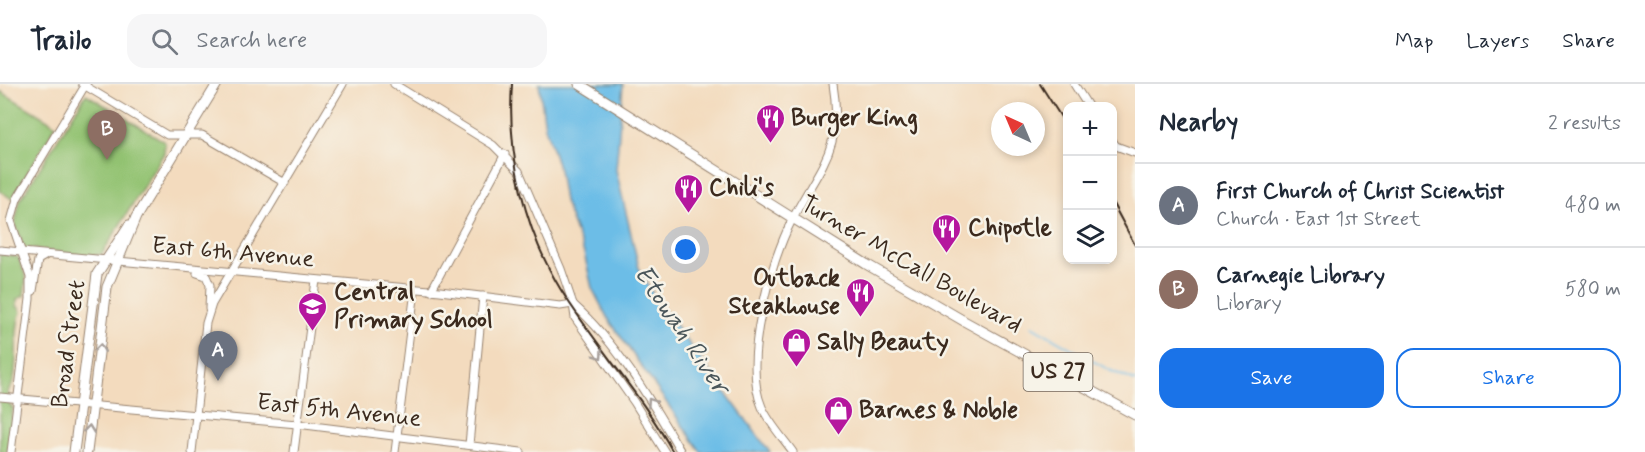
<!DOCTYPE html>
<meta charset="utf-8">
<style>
:root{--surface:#fff;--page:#f6f6f7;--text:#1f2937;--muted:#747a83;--line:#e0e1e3;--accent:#1a73e8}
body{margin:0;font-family:Mynerve,sans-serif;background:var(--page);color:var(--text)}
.controls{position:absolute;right:18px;top:18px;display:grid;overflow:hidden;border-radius:12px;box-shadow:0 3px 9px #0003}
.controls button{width:54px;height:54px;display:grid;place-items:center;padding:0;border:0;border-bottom:2px solid var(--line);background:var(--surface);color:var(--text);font:30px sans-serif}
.compass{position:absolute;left:991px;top:18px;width:54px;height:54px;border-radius:50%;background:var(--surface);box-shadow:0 3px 9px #0003;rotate:316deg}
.you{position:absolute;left:686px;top:166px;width:21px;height:21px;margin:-15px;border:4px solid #fff;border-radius:50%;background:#1a73e8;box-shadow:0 0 0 9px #1a73e833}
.badge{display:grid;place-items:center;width:39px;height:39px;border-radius:50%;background:var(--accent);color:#fff;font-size:20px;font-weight:700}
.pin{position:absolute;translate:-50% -50px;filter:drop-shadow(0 2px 3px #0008)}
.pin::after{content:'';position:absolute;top:32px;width:21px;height:18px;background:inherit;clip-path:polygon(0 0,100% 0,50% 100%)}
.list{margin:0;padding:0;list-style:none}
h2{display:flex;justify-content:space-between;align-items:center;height:78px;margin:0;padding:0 24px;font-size:26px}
h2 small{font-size:20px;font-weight:400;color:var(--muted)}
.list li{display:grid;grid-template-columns:39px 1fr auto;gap:18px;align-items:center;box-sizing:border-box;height:84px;padding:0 24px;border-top:2px solid var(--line)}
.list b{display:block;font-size:22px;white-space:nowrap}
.list p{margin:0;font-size:20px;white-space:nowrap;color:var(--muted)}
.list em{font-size:20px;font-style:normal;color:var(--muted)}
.actions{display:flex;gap:12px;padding:18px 24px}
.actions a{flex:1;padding:14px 0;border:2px solid var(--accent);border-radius:18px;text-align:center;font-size:21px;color:var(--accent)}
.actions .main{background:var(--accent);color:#fff}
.icon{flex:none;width:33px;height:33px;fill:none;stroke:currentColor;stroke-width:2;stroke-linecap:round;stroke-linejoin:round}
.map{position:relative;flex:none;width:1135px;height:368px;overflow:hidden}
header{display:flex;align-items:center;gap:36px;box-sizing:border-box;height:84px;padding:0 30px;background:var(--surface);border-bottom:2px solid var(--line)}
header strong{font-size:28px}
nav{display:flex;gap:33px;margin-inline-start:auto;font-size:21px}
.search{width:420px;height:54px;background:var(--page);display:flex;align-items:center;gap:15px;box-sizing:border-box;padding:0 21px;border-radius:18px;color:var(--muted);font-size:22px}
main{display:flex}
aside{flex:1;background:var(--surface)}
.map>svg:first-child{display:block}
</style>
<header>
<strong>Trailo</strong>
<div class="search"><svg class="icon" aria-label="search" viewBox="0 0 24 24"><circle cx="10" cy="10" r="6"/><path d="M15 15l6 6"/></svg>Search here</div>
<nav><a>Map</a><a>Layers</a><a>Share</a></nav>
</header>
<main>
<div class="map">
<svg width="1135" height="368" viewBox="0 0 1135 368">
<rect width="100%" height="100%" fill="#f7f3e8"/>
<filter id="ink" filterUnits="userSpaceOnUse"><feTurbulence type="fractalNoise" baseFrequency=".0167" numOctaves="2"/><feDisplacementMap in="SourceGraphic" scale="12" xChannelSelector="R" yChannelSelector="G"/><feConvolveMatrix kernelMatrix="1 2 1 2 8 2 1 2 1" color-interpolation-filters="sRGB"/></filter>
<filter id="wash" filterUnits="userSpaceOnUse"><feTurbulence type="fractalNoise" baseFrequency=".008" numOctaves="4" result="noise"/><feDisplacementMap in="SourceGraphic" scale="24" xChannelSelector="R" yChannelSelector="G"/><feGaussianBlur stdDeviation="1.35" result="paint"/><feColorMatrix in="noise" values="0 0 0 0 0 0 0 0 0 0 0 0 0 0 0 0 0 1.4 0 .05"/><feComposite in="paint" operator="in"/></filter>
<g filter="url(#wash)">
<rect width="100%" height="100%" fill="#f3dbbe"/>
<!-- green -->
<g fill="#92c271" stroke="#667648" stroke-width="1.5">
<path d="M0 7 56 41 12 115 0 107Z"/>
<path d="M86 10 162 56 165 59 164 69 102 170 90 172 24 164 15 139 20 116Z"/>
<path d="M0 170 18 173 26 193 24 212 17 215V221L21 228C12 246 21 297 8 307L10 322 13 324 8 368H0Z"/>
</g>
<!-- water -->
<path fill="#6cbde7" stroke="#547482" stroke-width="1.5" d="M539 0H623L616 86 639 184 655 214 770 368H701L607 233 592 204 584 169 564 117 559 86 545 43Z"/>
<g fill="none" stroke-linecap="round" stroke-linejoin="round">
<!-- stream -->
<path stroke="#6cbde7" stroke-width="2" d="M1032 242 1109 286 1135 297"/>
</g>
</g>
<g filter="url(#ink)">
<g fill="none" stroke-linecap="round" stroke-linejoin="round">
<defs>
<g id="minor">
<path d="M82 0 167 51H202L285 99"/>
<path d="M394 0 493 61 519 87 561 185 573 220 575 234 634 318 665 368"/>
<path d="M1074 0 1088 22"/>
<path d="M1112 56 1116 62 1135 69"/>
<path d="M0 166 440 207 560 222 573 220"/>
<path d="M197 189 206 192 210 201 209 225"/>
<path d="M33 207 38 176 45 172"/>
<path d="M431 207 505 70"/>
<path d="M573 220C618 260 651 317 681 368"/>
<path d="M0 313 297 340 521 368"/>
<path d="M469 361 483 212"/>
<path d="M11 368 30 215V193L11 137 17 115 86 0"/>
<path d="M192 368 206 239 212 220 343 0"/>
<path d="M294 368 316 196"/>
<path d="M395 368 415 206"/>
<path d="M793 368C783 354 769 339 762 323 742 277 770 179 792 136 819 82 844 66 833 0"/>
</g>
<g id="major">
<path d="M579 0 866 180 964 237 1135 331"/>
<path d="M74 368 97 190 129 141"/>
<path d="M87 368 107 203 136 133 217 0"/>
</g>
</defs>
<!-- minor casing -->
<use href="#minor" stroke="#97826e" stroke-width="9"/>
<!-- major casing -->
<use href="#major" stroke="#97826e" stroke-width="11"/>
<!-- minor -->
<use href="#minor" stroke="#fff" stroke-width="7"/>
<!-- major -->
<use href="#major" stroke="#fff" stroke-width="9"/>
<!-- rail -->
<g stroke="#3b2a1e" stroke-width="2">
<path d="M512 0C507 71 524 145 561 206 596 262 641 310 673 368"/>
<path d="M1040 0 1068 44"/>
<path d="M1112 118 1135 161"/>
</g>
</g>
<!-- one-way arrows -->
<defs><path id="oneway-chevron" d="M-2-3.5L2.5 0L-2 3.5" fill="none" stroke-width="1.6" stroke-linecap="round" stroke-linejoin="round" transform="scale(1.5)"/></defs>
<g stroke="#a79f9a">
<use href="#oneway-chevron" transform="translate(100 264) rotate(-83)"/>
<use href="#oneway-chevron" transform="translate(599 271) rotate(54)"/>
<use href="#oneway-chevron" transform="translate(651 318) rotate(-124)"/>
<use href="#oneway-chevron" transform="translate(89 345) rotate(-83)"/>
</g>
</g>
<!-- icons -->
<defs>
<symbol id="restaurant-pin" viewBox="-11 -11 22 30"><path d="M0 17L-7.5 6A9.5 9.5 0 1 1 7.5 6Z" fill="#b5179e" stroke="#f7f3e8"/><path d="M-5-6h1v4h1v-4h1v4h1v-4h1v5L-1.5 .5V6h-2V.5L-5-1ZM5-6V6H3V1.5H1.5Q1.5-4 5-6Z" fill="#fff"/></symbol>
<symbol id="school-pin" viewBox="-11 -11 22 30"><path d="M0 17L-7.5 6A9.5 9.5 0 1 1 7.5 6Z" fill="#b5179e" stroke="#f7f3e8"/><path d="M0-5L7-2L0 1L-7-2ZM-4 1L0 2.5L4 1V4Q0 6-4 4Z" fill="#fff"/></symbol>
<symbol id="shop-pin" viewBox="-11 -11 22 30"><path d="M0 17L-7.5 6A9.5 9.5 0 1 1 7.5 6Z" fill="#b5179e" stroke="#f7f3e8"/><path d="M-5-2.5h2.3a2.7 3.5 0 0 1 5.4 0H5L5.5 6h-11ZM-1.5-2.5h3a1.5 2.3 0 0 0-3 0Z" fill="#fff"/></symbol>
</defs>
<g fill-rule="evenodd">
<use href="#restaurant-pin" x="754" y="18" width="33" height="45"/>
<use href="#restaurant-pin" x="672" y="88" width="33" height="45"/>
<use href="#restaurant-pin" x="930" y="128" width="33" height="45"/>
<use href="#restaurant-pin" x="844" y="192" width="33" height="45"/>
<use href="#school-pin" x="296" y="206" width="33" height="45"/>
<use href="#shop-pin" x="780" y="242" width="33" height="45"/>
<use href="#shop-pin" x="822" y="310" width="33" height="45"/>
</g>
<g text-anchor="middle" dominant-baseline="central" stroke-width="5" stroke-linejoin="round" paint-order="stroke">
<!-- shield labels -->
<rect fill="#f7f3e8" stroke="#73665b" stroke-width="1.5" x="1023.5" y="269" width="69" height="38" rx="4.5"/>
<g font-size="22" font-weight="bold" fill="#3b2a1e">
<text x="1058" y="288">US 27</text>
</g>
<!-- poi labels -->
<g font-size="24" font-weight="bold" fill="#3b2a1e" stroke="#f7f3e8" text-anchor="start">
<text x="791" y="34">Burger King</text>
<text x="709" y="104">Chili's</text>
<text x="968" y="144">Chipotle</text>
<text x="840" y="194" text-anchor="end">Outback<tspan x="840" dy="28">Steakhouse</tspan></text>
<text x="334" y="208">Central<tspan x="334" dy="28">Primary School</tspan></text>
<text x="817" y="258">Sally Beauty</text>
<text x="859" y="326">Barnes &amp; Noble</text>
</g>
<!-- street labels -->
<g font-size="24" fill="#3b2a1e" stroke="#f7f3e8">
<text transform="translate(233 169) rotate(5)">East 6th Avenue</text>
<text transform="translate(911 181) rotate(30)">Turner McCall Boulevard</text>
<text transform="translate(69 260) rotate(-82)">Broad Street</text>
<text transform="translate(339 327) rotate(6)">East 5th Avenue</text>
</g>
<!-- water labels -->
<g font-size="26" font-style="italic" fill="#4a565a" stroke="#f7f3e8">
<text transform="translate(681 246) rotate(56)">Etowah River</text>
</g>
</g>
</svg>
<div class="controls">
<button>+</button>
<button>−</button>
<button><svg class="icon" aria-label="layers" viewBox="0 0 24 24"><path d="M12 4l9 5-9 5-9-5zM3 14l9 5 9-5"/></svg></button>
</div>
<svg class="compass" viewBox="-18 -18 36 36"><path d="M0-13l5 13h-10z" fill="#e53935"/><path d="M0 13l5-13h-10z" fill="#747a83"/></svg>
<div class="you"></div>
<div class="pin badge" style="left:218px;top:297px;background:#6b7280">A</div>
<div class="pin badge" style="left:107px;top:76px;background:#8d6e63">B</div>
</div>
<aside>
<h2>Nearby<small>2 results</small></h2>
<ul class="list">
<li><span class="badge" style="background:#6b7280">A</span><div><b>First Church of Christ Scientist</b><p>Church · East 1st Street</p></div><em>480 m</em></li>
<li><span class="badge" style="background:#8d6e63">B</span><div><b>Carnegie Library</b><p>Library</p></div><em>580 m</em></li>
</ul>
<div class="actions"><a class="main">Save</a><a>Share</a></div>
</aside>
</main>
